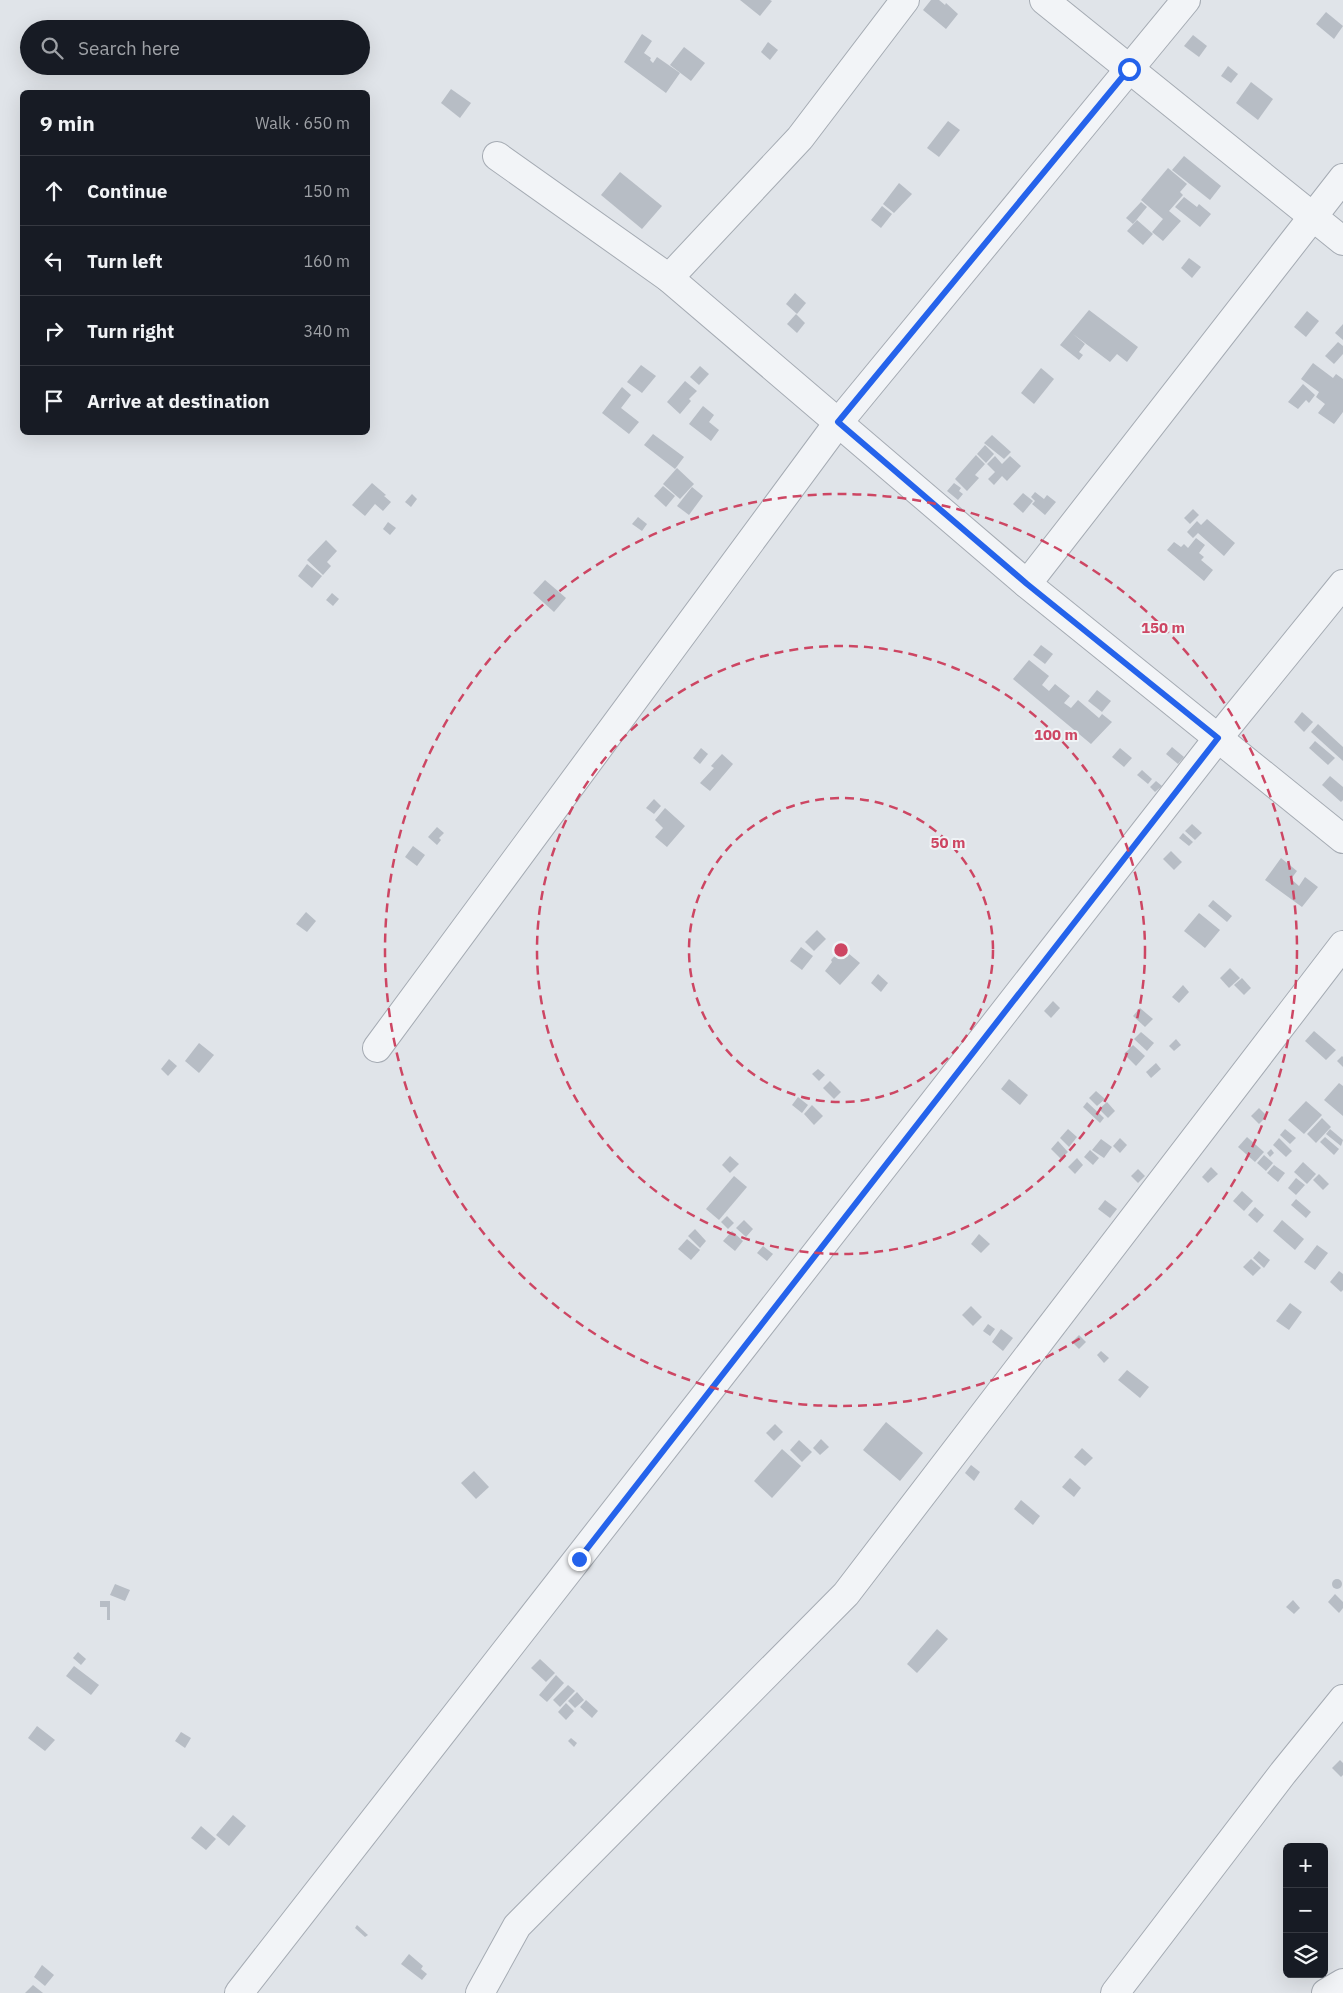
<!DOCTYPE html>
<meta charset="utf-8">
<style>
:root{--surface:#171b24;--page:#242831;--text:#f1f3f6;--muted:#9ea1a6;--line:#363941}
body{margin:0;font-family:"IBM Plex Sans",sans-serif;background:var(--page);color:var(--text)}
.controls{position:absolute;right:15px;bottom:15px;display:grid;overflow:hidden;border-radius:8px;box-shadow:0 5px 20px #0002}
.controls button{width:45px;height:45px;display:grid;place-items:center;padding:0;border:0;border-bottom:1px solid var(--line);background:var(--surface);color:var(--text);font:25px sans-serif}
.stop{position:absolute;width:15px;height:15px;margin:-11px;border:4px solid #2563eb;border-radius:50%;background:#fff}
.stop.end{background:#2563eb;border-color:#fff;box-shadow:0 1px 5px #0008}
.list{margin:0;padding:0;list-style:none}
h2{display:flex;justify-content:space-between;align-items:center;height:65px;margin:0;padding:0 20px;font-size:21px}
h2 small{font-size:16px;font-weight:400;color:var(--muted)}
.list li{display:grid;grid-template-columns:32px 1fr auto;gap:15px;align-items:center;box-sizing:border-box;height:70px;padding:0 20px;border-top:1px solid var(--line)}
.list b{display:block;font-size:19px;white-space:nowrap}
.list em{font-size:16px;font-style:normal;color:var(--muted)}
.icon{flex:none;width:28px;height:28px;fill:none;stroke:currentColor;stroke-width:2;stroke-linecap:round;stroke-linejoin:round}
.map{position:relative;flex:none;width:1343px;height:1993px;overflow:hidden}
.search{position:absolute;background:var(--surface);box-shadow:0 5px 20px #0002;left:20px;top:20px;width:350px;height:55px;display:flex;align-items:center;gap:12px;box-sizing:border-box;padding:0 18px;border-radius:28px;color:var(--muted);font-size:19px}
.panel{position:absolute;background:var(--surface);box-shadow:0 5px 20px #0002;left:20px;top:90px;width:350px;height:345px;border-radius:8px}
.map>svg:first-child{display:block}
</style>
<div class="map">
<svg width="1343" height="1993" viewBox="0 0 1343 1993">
<rect width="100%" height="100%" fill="#e0e4e9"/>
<!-- building -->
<g fill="#b7bdc5">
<path d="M740 0H770L772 1 760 16Z"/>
<path d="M931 0H939L945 5 946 3 958 14 946 29 923 10Z"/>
<path d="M1326 12 1343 26 1334 39 1316 24Z"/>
<path d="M642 34 652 41 644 53 651 58 650 60 653 63 657 57 680 73 666 93 624 62Z"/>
<path d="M1193 35 1207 46 1199 57 1184 46Z"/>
<path d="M768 42 778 50 770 60 761 52Z"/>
<path d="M684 47 705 63 691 81 670 65Z"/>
<path d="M1228 66 1238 74 1231 83 1221 76Z"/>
<path d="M1251 82 1273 99 1258 120 1236 103Z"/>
<path d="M451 89 471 103 460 118 441 103Z"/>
<path d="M948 121 960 130 939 157 927 148Z"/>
<path d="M1184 156 1221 186 1210 200 1172 170Z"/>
<path d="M1168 168 1187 184 1180 192 1183 195 1169 211 1181 221 1163 241 1152 232 1163 219 1141 200Z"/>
<path d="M620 172 662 206 642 229 601 195Z"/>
<path d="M899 183 912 194 894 213 883 204Z"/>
<path d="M1184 197 1197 207 1199 204 1211 214 1200 227 1175 207Z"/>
<path d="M1141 202 1147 207 1133 224 1126 218Z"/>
<path d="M882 206 892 214 881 228 871 220Z"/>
<path d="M1137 220 1153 234 1143 245 1127 231Z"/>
<path d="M1189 258 1201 267 1192 278 1181 268Z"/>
<path d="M795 293 806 303 797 314 786 304Z"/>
<path d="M1089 310 1138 347 1127 362 1117 354 1110 362 1073 334 1085 344 1079 352 1083 355 1079 360 1060 345Z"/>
<path d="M1307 311 1319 321 1306 337 1294 327Z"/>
<path d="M796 314 805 323 797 333 787 324Z"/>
<path d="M1343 324V340L1335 333Z"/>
<path d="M1338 342 1343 346V354L1334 364 1325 356Z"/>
<path d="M1313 363 1333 378 1336 374 1343 379V412L1334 424 1318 413 1325 404 1316 397 1319 392 1301 379Z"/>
<path d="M641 365 656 376 642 393 627 382Z"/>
<path d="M700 366 709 374 699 385 690 377Z"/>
<path d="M1041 368 1054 379 1034 404 1021 393Z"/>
<path d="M685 381 697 391 689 399 691 401 680 414 667 402Z"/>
<path d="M1303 384 1315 395 1309 403 1306 400 1298 409 1288 402Z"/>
<path d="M622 387 631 395 621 408 639 422 629 434 602 413Z"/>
<path d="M703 406 714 415 709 422 719 430 711 441 689 424Z"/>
<path d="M653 434 684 457 675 469 644 445Z"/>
<path d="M992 435 1011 452 1004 459 984 443Z"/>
<path d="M985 445 994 454 986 463 977 454Z"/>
<path d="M976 455 985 464 975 475 979 478 967 491 955 479Z"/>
<path d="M995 456 1002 464 1010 456 1021 466 1007 481 1002 476 994 485 988 479 995 472 987 464Z"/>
<path d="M677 468 694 484 680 499 663 484Z"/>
<path d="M372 483 386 495 384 496 391 502 383 511 375 504 365 516 352 505Z"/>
<path d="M954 483 961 488 959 491 963 494 958 500 947 491Z"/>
<path d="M663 486 675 496 666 507 654 496Z"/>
<path d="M692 487 703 496 689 515 677 506Z"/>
<path d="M1035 492 1044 499 1047 495 1056 502 1045 515 1032 504 1035 501 1031 497Z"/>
<path d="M1023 493 1033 501 1023 513 1013 504Z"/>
<path d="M412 494 417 499 411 507 405 502Z"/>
<path d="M1193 509 1199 515 1190 524 1184 518Z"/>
<path d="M638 517 647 524 642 531 632 524Z"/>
<path d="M1207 519 1235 543 1224 556 1198 533 1193 538 1187 532 1197 521 1201 525Z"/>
<path d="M388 522 396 528 390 535 383 529Z"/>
<path d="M1196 538 1205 545 1199 553 1204 557 1201 560 1213 570 1204 581 1167 550 1174 542 1181 547 1184 544 1188 548Z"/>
<path d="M326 540 337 551 327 562 331 566 323 575 307 560Z"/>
<path d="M307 564 322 576 312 588 298 576Z"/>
<path d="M545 580 566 598 554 612 533 593Z"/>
<path d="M332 593 339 599 333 606 326 600Z"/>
<path d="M1041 645 1053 654 1045 664 1033 655Z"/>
<path d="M1029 660 1049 676 1042 685 1049 691 1055 684 1070 696 1064 703 1071 708 1078 700 1099 718 1102 714 1112 722 1091 744 1013 679Z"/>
<path d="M1097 690 1111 701 1102 712 1088 701Z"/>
<path d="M1302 712 1313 722 1304 732 1294 722Z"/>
<path d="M1318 724 1343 747V761L1311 732Z"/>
<path d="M1315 741 1335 758 1328 765 1309 748Z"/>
<path d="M1172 747 1184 757 1178 764 1166 754Z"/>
<path d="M701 748 708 754 700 764 693 758Z"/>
<path d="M1120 748 1132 758 1124 767 1112 757Z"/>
<path d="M722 754 733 764 710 791 700 783 714 768 711 766Z"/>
<path d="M1142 770 1152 779 1148 784 1137 775Z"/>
<path d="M1330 776 1343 787V800L1341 802 1322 785Z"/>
<path d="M1156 781 1162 786 1155 792 1150 787Z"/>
<path d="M654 799 661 806 654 814 646 808Z"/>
<path d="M665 808 685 826 667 847 655 837 663 828 655 820Z"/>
<path d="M1192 824 1202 833 1195 840 1185 831Z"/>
<path d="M437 827 444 833 439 838 441 840 437 845 428 837Z"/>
<path d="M1183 833 1193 842 1189 846 1179 838Z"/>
<path d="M413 846 425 855 417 866 405 857Z"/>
<path d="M1171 851 1182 862 1174 870 1163 859Z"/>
<path d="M1281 858 1297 871 1291 879 1299 886 1305 877 1318 887 1302 907 1265 880Z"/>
<path d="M1213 900 1232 916 1227 922 1208 906Z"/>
<path d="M306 912 316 921 307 932 296 924Z"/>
<path d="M1199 913 1220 930 1205 948 1184 931Z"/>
<path d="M817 930 826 939 814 951 805 942Z"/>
<path d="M801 947 813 956 802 970 790 961Z"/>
<path d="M842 948 860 963 840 985 825 971 832 962 831 960Z"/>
<path d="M1230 968 1240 978 1229 988 1220 978Z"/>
<path d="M878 974 888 983 881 992 871 983Z"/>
<path d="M1242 978 1251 988 1244 995 1234 985Z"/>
<path d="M1183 985 1189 992 1179 1003 1172 997Z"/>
<path d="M1053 1001 1060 1008 1051 1018 1044 1011Z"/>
<path d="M1140 1008 1153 1019 1145 1027 1133 1016Z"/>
<path d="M1314 1031 1336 1050 1326 1060 1305 1041Z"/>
<path d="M1141 1032 1154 1043 1147 1051 1134 1039Z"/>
<path d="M1176 1039 1181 1045 1174 1051 1169 1046Z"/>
<path d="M199 1043 214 1055 199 1073 185 1061Z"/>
<path d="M1133 1045 1145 1056 1136 1066 1124 1054Z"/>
<path d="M1342 1056 1343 1057V1067L1337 1061Z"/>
<path d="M169 1059 177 1066 168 1076 161 1069Z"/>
<path d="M1156 1063 1161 1069 1151 1078 1146 1072Z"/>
<path d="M818 1069 825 1075 819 1081 812 1074Z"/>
<path d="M1009 1079 1028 1095 1020 1105 1001 1089Z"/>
<path d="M830 1081 841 1092 834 1099 823 1088Z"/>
<path d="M1339 1083 1343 1086V1116L1324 1100Z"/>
<path d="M1096 1091 1105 1099 1097 1106 1089 1098Z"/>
<path d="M798 1097 808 1105 802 1113 792 1105Z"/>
<path d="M1306 1101 1322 1115 1304 1134 1288 1120Z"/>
<path d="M1087 1102 1104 1118 1100 1123 1083 1107Z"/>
<path d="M1107 1102 1115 1111 1108 1118 1099 1109Z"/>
<path d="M812 1105 823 1116 814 1125 804 1114Z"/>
<path d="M1259 1108 1267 1116 1259 1124 1251 1116Z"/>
<path d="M1322 1118 1331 1127 1316 1143 1307 1134Z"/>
<path d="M1068 1129 1077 1137 1069 1147 1060 1138Z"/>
<path d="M1285 1129 1296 1138 1290 1144 1280 1135Z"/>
<path d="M1330 1129 1343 1140 1341 1146 1326 1134Z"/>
<path d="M1247 1137 1264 1152 1255 1162 1238 1147Z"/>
<path d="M1325 1137 1339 1149 1334 1155 1320 1142Z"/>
<path d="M1120 1138 1127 1145 1120 1153 1113 1146Z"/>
<path d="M1279 1138 1292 1151 1286 1157 1273 1145Z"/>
<path d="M1101 1139 1112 1147 1104 1158 1092 1150Z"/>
<path d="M1058 1141 1068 1152 1061 1159 1051 1149Z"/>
<path d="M1271 1149 1274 1153 1270 1157 1267 1153Z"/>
<path d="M1090 1150 1099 1158 1093 1165 1084 1157Z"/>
<path d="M1264 1155 1273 1163 1266 1171 1257 1163Z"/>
<path d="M730 1156 739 1164 730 1173 722 1165Z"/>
<path d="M1077 1158 1083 1165 1075 1174 1068 1167Z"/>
<path d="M1303 1162 1316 1174 1307 1184 1294 1172Z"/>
<path d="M1274 1165 1285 1173 1278 1182 1267 1173Z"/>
<path d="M1211 1167 1218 1174 1208 1183 1202 1177Z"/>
<path d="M1138 1169 1145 1176 1138 1183 1131 1176Z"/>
<path d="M1319 1174 1329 1184 1323 1190 1313 1180Z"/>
<path d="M734 1176 747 1187 719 1220 706 1209Z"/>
<path d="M1296 1178 1305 1185 1296 1195 1288 1188Z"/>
<path d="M1242 1191 1253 1201 1244 1211 1233 1201Z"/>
<path d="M1296 1199 1311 1212 1306 1218 1291 1205Z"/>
<path d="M1105 1200 1117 1209 1110 1218 1098 1209Z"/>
<path d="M1255 1207 1264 1215 1257 1223 1248 1215Z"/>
<path d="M727 1216 734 1223 728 1229 721 1222Z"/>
<path d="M744 1220 753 1229 746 1237 736 1228Z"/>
<path d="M1282 1220 1304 1239 1295 1250 1273 1231Z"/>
<path d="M695 1229 706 1241 700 1248 688 1236Z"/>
<path d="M732 1231 743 1241 735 1251 723 1241Z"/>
<path d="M979 1234 990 1244 981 1253 971 1244Z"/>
<path d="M687 1239 700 1250 691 1260 678 1249Z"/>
<path d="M1317 1245 1328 1253 1315 1270 1304 1262Z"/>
<path d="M763 1246 773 1254 767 1261 757 1253Z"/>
<path d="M1259 1251 1270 1260 1264 1268 1253 1258Z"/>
<path d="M1251 1259 1261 1268 1253 1276 1243 1267Z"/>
<path d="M1339 1271 1343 1274V1290L1341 1292 1330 1282Z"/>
<path d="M1290 1303 1302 1312 1289 1330 1276 1321Z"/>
<path d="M971 1306 982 1317 973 1326 962 1315Z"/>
<path d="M988 1324 995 1329 990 1336 983 1331Z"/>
<path d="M1001 1329 1013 1338 1003 1351 992 1342Z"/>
<path d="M1079 1335 1086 1342 1079 1349 1072 1342Z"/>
<path d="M1101 1351 1109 1358 1104 1363 1097 1355Z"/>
<path d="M1127 1370 1149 1387 1140 1398 1118 1380Z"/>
<path d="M886 1422 923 1453 900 1481 863 1450Z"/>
<path d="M775 1424 783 1432 774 1441 766 1433Z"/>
<path d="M821 1439 829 1447 820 1455 813 1448Z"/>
<path d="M799 1440 812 1452 802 1462 790 1450Z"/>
<path d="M1082 1448 1093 1458 1085 1466 1074 1457Z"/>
<path d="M782 1449 801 1466 772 1498 754 1481Z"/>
<path d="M971 1465 980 1472 974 1481 965 1473Z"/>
<path d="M474 1471 489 1487 476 1499 461 1483Z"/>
<path d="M1070 1478 1081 1488 1074 1497 1062 1487Z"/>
<path d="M1021 1500 1040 1516 1033 1525 1014 1509Z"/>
<circle cx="1337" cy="1584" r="5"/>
<path d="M115 1584 130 1590 125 1601 110 1595Z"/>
<path d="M1335 1594 1343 1602V1608L1339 1613 1328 1602Z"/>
<path d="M1293 1600 1300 1608 1294 1614 1286 1607Z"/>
<path d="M100 1601H110V1620H107V1607H100Z"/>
<path d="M937 1629 948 1639 917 1673 907 1664Z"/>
<path d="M78 1652 86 1659 81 1665 73 1658Z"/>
<path d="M540 1659 555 1673 546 1682 531 1668Z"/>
<path d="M74 1666 99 1685 91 1695 66 1676Z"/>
<path d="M556 1675 564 1683 547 1702 539 1695Z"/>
<path d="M568 1685 575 1691 560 1707 553 1700Z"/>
<path d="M577 1692 584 1700 575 1708 568 1701Z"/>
<path d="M586 1700 598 1711 592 1718 580 1707Z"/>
<path d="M566 1703 574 1711 566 1720 558 1712Z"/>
<path d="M37 1726 55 1740 45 1751 28 1738Z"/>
<path d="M181 1732 191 1738 185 1748 175 1741Z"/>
<path d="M571 1738 577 1743 574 1747 568 1741Z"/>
<path d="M1340 1760 1343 1763V1775L1341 1777 1332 1768Z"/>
<path d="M233 1815 246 1826 229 1846 216 1835Z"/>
<path d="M201 1826 216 1839 206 1850 191 1838Z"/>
<path d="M357 1925 368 1935 365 1937 355 1928Z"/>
<path d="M409 1954 423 1966 421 1969 427 1974 422 1980 401 1964Z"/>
<path d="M42 1965 54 1975 45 1986 34 1977Z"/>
<path d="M33 1985 43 1993H25Z"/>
</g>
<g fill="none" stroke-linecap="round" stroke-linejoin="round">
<defs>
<g id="minor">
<path d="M1044 0 1343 241"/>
<path d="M497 156 669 278 1027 584 1343 839"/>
<path d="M669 278 800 138 905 0"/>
<path d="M1027 584 1343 178"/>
<path d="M377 1048 838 423 1186 0"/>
<path d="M239 1993 1218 738 1343 584"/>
<path d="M480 1993 517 1926 846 1594 1343 945"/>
<path d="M1115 1993 1283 1773 1343 1699"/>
<path d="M1326 1993 1343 1983"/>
</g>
</defs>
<!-- minor casing -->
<use href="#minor" stroke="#a5abb3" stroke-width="30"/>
<!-- minor -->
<use href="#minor" stroke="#f2f4f7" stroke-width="28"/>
</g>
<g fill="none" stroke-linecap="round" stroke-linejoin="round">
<!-- route -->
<path stroke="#2563eb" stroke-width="6" d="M579 1559 1218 738 1027 584 838 422 1129 69"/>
</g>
<!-- distance rings -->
<g fill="none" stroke="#cd4663" stroke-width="2.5" stroke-dasharray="9 6">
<circle cx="841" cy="950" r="152"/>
<circle cx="841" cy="950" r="304"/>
<circle cx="841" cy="950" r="456"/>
</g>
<circle cx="841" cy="950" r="8" fill="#cd4663" stroke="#eff3f6" stroke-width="2.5"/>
<g font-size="15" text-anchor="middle" font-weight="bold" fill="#cd4663" stroke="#eff3f6" stroke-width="4" stroke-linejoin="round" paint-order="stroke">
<text x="1163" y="633">150 m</text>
<text x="1056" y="740">100 m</text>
<text x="948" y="848">50 m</text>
</g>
</svg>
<div class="controls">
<button>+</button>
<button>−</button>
<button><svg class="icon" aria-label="layers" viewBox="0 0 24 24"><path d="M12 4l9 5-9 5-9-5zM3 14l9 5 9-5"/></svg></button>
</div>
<div class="stop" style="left:1129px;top:69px"></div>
<div class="stop end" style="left:579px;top:1559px"></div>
<div class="search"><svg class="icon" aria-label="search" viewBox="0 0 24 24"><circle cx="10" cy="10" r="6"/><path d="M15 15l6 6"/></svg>Search here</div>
<section class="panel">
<h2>9 min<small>Walk · 650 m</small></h2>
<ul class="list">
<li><svg class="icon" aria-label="ahead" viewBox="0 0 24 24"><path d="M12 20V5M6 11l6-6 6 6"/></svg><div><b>Continue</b></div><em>150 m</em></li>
<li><svg class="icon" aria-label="left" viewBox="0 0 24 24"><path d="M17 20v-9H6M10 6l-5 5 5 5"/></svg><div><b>Turn left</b></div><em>160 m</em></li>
<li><svg class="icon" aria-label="right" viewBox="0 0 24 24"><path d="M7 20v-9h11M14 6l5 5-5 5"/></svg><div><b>Turn right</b></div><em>340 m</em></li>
<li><svg class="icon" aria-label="arrive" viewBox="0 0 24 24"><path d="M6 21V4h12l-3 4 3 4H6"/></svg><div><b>Arrive at destination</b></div></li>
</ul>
</section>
</div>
